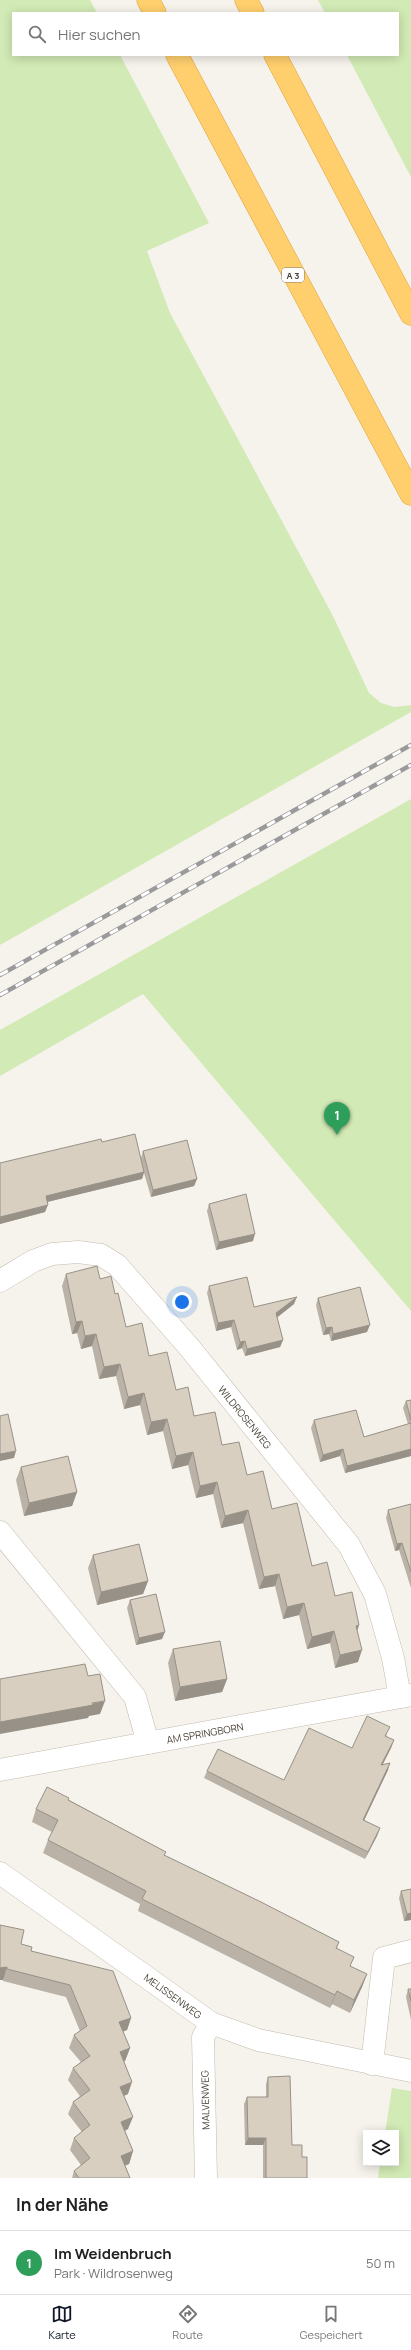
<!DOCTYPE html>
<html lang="de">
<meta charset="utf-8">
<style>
:root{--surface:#fff;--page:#f6f6f6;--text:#222;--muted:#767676;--line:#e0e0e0;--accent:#111827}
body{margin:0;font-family:Manrope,sans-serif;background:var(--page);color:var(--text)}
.controls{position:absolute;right:12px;bottom:12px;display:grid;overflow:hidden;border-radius:0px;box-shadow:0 2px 10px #0003}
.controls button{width:36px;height:36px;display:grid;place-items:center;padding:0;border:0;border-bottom:1px solid var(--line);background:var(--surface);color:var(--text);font:20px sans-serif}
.you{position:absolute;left:182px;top:1302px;width:14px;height:14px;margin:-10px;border:3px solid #fff;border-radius:50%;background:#1a73e8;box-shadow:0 0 0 6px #1a73e833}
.badge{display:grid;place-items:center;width:26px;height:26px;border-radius:50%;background:var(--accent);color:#fff;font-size:13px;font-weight:700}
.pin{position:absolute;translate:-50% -33px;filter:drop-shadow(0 1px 2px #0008)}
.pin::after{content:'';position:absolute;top:21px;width:14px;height:12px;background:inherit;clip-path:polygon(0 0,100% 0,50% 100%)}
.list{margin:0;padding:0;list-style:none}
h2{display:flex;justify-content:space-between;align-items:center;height:52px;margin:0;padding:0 16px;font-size:17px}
h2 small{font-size:13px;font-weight:400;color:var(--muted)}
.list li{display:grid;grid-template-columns:26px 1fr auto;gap:12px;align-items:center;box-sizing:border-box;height:64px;padding:0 16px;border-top:1px solid var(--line)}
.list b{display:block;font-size:15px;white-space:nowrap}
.list p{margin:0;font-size:13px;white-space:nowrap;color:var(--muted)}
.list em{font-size:13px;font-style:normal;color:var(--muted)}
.icon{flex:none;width:22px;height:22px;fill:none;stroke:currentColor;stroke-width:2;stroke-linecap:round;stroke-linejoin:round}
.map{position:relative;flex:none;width:411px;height:2178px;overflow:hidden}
.search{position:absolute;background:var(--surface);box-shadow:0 2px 10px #0003;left:12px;right:12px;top:12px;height:44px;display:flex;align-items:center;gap:10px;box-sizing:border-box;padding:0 14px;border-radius:0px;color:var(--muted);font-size:15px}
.sheet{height:116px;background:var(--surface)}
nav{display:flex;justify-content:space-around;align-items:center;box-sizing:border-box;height:56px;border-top:1px solid var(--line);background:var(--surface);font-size:11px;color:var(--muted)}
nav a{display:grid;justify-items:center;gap:2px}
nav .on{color:var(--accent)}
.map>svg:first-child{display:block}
</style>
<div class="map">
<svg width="411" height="2178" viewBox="0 0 411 2178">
<rect width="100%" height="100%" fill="#f6f3ec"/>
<!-- green -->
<g fill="#d2eab5">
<path d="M0 0H90L97 13H13V55H120L209 223 147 251 170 313 333 616 369 693 381 703 394 707 411 705V712L0 945Z"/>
<path d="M318 0H411V177L347 55H398V13H325Z"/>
<path d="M411 799V1311L143 994 0 1076V1030Z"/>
<path d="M392 2088 411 2091V2178H378L380 2163H396V2133H385Z"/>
</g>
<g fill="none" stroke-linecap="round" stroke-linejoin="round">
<defs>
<g id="street">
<path d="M0 1281 33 1261 52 1254 78 1252 101 1255 117 1265 189 1347 349 1545 375 1594 393 1658 400 1697"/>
<path d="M0 1532 135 1697 148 1743"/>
<path d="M0 1770 411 1695"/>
<path d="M0 1873 211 2023 258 2040 411 2071"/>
<path d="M372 2064 384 1958 411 1951"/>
<path d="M206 2178 203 2037 211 2023"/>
</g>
<g id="highway">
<path d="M148 0 155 13"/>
<path d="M246 0 253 13"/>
<path d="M177 55 411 494"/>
<path d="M275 55 411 314"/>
</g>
</defs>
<!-- street casing -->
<use href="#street" stroke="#c2bbae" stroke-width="23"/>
<!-- highway casing -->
<use href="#highway" stroke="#e0a43c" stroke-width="23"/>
<!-- street -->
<use href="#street" stroke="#fff" stroke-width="22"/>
<!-- highway -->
<use href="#highway" stroke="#ffcf6e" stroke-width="22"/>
<defs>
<g id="rail">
<path d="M0 975 411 745"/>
<path d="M0 995 411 765"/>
</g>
</defs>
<!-- rail casing -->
<use href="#rail" stroke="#9a9a9a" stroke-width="4.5"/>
<!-- rail -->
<use href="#rail" stroke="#fff" stroke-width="3" stroke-dasharray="9" stroke-linecap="butt"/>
</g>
<!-- wall -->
<g fill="#bab2a6">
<path d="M102 1142 141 1158 143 1151 197 1179 194 1186 151 1197 144 1173 142 1179 47 1202 45 1212 0 1224V1163Z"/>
<path d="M209 1204 253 1241 216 1250 207 1211Z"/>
<path d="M66 1274 100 1279 115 1294 126 1327 176 1390 194 1416 222 1445 247 1475 312 1566 359 1625 357 1631 358 1662 335 1668 330 1643 307 1649 299 1615 283 1619 275 1586 259 1589 243 1523 221 1528 213 1494 196 1498 188 1465 172 1469 163 1431 147 1435 140 1405 124 1409 116 1376 99 1379 92 1346 81 1349 77 1333 72 1334 62 1286Z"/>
<path d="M209 1286 254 1307 294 1304 277 1317 283 1340 280 1347 245 1356 242 1348 237 1350 231 1327 216 1331 207 1293Z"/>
<path d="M318 1298 367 1332 331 1341 329 1334 323 1335 316 1305Z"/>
<path d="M411 1400V1456L345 1473 340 1456 320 1462 311 1428 314 1420 364 1437 408 1424 403 1408 406 1401Z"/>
<path d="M21 1467 77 1492 72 1506 24 1516 16 1480Z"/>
<path d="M411 1504V1588L399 1550 395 1551 386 1518 388 1510Z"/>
<path d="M93 1555 148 1581 143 1594 97 1605 88 1568Z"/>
<path d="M130 1600 162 1639 136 1645 127 1608Z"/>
<path d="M173 1649 227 1679 222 1692 175 1701 168 1663Z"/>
<path d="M387 1734 386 1737 394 1740 391 1748 382 1765 388 1770 364 1820 380 1828 377 1836 365 1859 204 1778 207 1771 284 1780 352 1748Z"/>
<path d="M69 1800 166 1852 164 1855 339 1942 337 1948 351 1967 367 1974 362 1987 350 2013 332 2004 330 2008 138 1911 140 1904 43 1853 48 1840 52 1832 32 1822 36 1809Z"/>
<path d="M411 1889V1920L404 1921 399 1898 401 1891Z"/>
<path d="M0 1925 21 1944 131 2018 127 2030 123 2031 130 2048 125 2061H124L128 2094 124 2096 128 2129 125 2131 133 2151 129 2164 125 2165 130 2178H72L74 2171 81 2165 70 2150 74 2138 82 2132 68 2114 73 2102 80 2096 68 2080 73 2068 81 2062 69 2048 74 2035 80 2031 66 1997 3 1981V1980H0Z"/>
<path d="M408 1989H411V2020L406 1997Z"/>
<path d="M268 2077 292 2145 302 2157 307 2178H263V2145H245L244 2104 247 2097H266V2084Z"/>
</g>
<!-- shaded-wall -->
<g fill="#979187">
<path d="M144 1172 142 1179 43 1203 46 1196Z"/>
<path d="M197 1179 194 1186 151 1197 153 1190Z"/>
<path d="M48 1205 45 1212 0 1224V1217Z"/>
<path d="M255 1234 253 1241 216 1250 219 1242Z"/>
<path d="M297 1297 294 1304 274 1320 276 1313Z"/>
<path d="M234 1320 231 1327 216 1331 218 1323Z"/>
<path d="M82 1321 77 1333 72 1334 76 1322Z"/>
<path d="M370 1325 367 1332 331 1341 333 1334Z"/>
<path d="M332 1327 329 1334 323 1335 326 1328Z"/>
<path d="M96 1334 92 1346 81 1349 85 1336Z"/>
<path d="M283 1340 280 1347 245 1356 247 1349Z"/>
<path d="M245 1341 242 1348 237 1350 240 1342Z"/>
<path d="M120 1364 116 1376 99 1379 104 1367Z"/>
<path d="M144 1393 140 1405 124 1409 128 1397Z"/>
<path d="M167 1419 163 1431 147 1435 151 1422Z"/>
<path d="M343 1449 340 1456 320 1462 323 1455Z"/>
<path d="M411 1449V1456L345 1473 347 1466Z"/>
<path d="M16 1451 14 1458 0 1461V1454Z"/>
<path d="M193 1452 188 1465 172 1469 176 1456Z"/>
<path d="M217 1482 213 1494 196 1498 200 1486Z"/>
<path d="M77 1492 72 1506 24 1516 29 1503Z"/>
<path d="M248 1510 243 1523 221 1528 225 1516Z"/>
<path d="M402 1543 399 1550 395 1551 397 1544Z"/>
<path d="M279 1574 275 1586 259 1589 264 1577Z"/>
<path d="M148 1581 143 1594 97 1605 101 1592Z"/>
<path d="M304 1603 299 1615 283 1619 287 1607Z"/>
<path d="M359 1625 355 1638 356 1626Z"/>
<path d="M334 1631 330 1643 307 1649 312 1637Z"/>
<path d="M165 1632 162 1639 136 1645 139 1638Z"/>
<path d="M362 1650 358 1662 335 1668 340 1655Z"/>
<path d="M227 1679 222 1692 175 1701 180 1687Z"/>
<path d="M105 1701 100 1714 89 1716 88 1718 0 1734V1722Z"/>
<path d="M394 1740 391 1748 379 1772 381 1765Z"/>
<path d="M390 1763 388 1770 361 1827 363 1820Z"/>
<path d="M380 1828 377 1836 365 1859 368 1852Z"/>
<path d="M411 1913V1920L404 1921 407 1914Z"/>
<path d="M7 1967 3 1980H0V1968Z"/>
<path d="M367 1974 362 1987 350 2013 354 2000Z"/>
<path d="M337 1991 332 2004 330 2008 335 1995Z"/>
<path d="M131 2018 127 2030 115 2035 119 2022Z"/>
<path d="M130 2048 125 2061 115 2065 120 2052Z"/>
<path d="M132 2082 128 2094 116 2099 120 2087Z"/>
<path d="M133 2117 128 2129 116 2134 121 2122Z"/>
<path d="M248 2138H266L263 2145H245Z"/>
<path d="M133 2151 129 2164 117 2169 121 2156Z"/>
</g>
<!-- building -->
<g fill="#d8cfc1" stroke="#979187">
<path d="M135 1134 144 1172 46 1196 48 1205 0 1217V1163L101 1139 102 1142Z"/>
<path d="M187 1140 197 1179 153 1190 143 1151Z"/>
<path d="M246 1194 255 1234 219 1242 209 1204Z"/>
<path d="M97 1266 100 1279 111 1276 115 1294 118 1293 126 1327 142 1323 149 1356 167 1352 176 1390 188 1387 194 1416 215 1412 222 1445 239 1442 247 1475 263 1471 272 1509 297 1503 312 1566 327 1562 335 1596 352 1592 359 1625 356 1626 362 1650 340 1655 334 1631 312 1637 304 1603 287 1607 279 1574 264 1577 248 1510 225 1516 217 1482 200 1486 193 1452 176 1456 167 1419 151 1422 144 1393 128 1397 120 1364 104 1367 96 1334 85 1336 82 1321 76 1322 66 1274Z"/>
<path d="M247 1277 254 1307 297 1297 276 1313 283 1340 247 1349 245 1341 240 1342 234 1320 218 1323 209 1286Z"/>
<path d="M360 1287 370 1325 333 1334 332 1327 326 1328 318 1298Z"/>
<path d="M411 1400V1420L406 1401Z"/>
<path d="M356 1410 364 1437 411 1423V1449L347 1466 343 1449 323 1455 314 1420Z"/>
<path d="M8 1414 16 1451 0 1454V1416Z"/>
<path d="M68 1456 77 1492 29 1503 21 1467Z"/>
<path d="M411 1504V1572L402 1543 397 1544 388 1510Z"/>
<path d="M139 1544 148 1581 101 1592 93 1555Z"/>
<path d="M156 1594 165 1632 139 1638 130 1600Z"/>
<path d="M220 1641 227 1679 180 1687 173 1649Z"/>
<path d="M85 1664 88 1676 100 1674 105 1701 92 1703 93 1705 0 1722V1679Z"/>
<path d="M367 1716 390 1727 385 1736 394 1740 381 1765 390 1763 363 1820 380 1828 368 1852 207 1771 218 1749 284 1780 309 1728 352 1748Z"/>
<path d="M47 1787 69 1798 68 1800 166 1852 164 1855 261 1902 339 1942 336 1948 354 1957 350 1966 367 1974 354 2000 337 1991 335 1995 142 1899 146 1891 48 1840 58 1820 36 1809Z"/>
<path d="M411 1889V1913L407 1914 401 1891Z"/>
<path d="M0 1925 24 1930 21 1944 32 1947 31 1951 113 1971 131 2018 119 2022 130 2048 120 2052 132 2082 120 2087 133 2117 121 2122 133 2151 121 2156 130 2178H79L74 2171 90 2158 74 2138 90 2125 73 2102 90 2090 73 2068 90 2056 74 2035 87 2026 70 1985 7 1969V1967L0 1968Z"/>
<path d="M408 1989H411V2001Z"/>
<path d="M290 2076 292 2145H302V2157H307V2178H266V2138H248L247 2097H268V2077Z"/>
</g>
<g text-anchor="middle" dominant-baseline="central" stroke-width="3" stroke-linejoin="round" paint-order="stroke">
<!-- shield labels -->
<rect fill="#fff" stroke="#817c74" stroke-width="1" x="282" y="268" width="22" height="14" rx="3"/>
<g font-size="9" font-weight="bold" fill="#4b4439">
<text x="293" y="275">A 3</text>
</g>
<!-- street labels -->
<g font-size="10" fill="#4b4439" stroke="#fff">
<text transform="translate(245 1417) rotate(51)">WILDROSENWEG</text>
<text transform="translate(205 1733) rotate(-10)">AM SPRINGBORN</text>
<text transform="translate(173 1996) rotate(36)">MELISSENWEG</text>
<text transform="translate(205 2100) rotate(-91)">MALVENWEG</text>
</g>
</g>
</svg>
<div class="controls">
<button><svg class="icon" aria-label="layers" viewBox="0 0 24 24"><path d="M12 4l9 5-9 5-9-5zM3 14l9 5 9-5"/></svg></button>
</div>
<div class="you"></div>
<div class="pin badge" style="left:337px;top:1135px;background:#2e9e5b">1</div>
<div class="search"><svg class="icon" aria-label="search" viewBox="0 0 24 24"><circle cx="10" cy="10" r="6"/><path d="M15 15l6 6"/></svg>Hier suchen</div>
</div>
<section class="sheet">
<h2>In der Nähe<small></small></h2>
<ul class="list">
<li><span class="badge" style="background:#2e9e5b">1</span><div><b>Im Weidenbruch</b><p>Park · Wildrosenweg</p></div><em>50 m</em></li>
</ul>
</section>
<nav>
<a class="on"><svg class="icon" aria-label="map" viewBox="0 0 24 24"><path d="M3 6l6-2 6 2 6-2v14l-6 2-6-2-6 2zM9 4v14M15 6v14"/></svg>Karte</a>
<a><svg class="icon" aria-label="directions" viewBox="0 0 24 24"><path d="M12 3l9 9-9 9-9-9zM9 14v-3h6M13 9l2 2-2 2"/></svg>Route</a>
<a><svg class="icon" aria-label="saved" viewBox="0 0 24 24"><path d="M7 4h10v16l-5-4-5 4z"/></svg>Gespeichert</a>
</nav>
